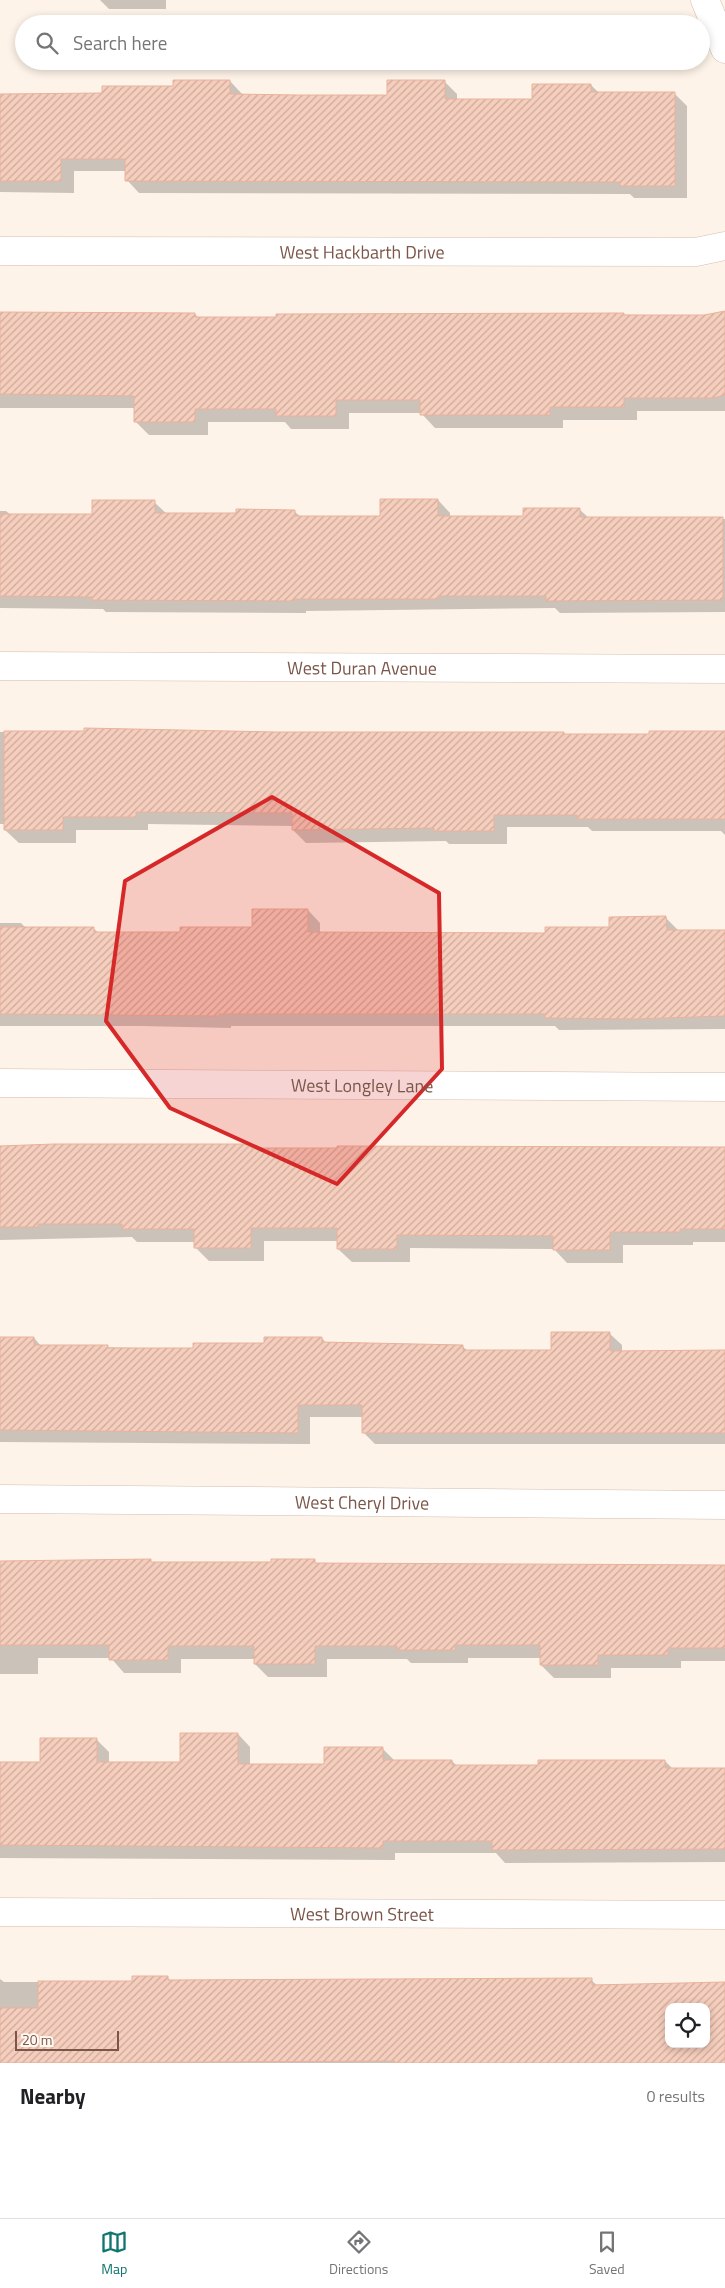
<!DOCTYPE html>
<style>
:root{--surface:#fff;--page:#f2f2f2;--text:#202124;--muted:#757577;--line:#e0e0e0;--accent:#0f766e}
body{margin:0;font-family:"Titillium Web",sans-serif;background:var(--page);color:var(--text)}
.controls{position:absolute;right:15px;bottom:15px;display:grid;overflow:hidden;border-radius:10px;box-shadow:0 2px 8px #0003}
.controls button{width:45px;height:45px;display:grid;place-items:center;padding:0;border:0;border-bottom:1px solid var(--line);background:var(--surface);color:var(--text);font:25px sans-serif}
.scale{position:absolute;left:15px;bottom:12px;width:104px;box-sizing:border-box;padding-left:5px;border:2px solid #7b5649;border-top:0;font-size:14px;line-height:18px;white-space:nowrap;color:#7b5649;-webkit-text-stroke:4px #fff8f0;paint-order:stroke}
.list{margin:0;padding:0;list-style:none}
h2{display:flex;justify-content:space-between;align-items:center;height:65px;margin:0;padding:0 20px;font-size:21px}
h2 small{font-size:16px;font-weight:400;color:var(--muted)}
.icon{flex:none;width:28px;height:28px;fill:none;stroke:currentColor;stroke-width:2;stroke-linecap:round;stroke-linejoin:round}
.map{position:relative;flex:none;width:725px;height:2063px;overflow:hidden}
.search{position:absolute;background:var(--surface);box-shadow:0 2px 8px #0003;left:15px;right:15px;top:15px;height:55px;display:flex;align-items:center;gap:12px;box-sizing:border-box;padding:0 18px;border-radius:28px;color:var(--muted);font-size:19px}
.sheet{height:155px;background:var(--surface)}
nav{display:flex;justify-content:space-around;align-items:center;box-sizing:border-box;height:70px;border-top:1px solid var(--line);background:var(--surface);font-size:14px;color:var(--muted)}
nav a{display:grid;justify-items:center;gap:2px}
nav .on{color:var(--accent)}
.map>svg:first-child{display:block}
</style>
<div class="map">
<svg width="725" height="2063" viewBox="0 0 725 2063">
<defs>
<pattern id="building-hatch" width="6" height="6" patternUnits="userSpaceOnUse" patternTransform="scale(1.25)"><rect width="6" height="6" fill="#f6cebd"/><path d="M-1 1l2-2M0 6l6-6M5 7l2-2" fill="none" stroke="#ccaa9c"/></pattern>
</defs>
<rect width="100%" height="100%" fill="#fef3e8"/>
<!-- shadow -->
<g fill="#0003" fill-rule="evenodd">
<path d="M100 0H166V9H109Z"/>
<path d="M230 81 243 95 389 96 444 81 457 94V100H533L591 85 599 93H674L687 106V198H634L630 194 139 193 127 180V171H74V193L0 192V95L103 94Z"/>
<path d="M725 312V411H637V420H563V428H435L421 413H349V429H291L285 422H208V435H149L135 421V408H0V314H195L199 318 587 314 704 316Z"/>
<path d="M438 500 450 513V517H524L579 509 589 518 725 519V612L560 613 555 608 306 611V613L106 612 103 609 0 608V511H6L11 515H94L154 502 167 514H237L294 511 301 517H381Z"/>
<path d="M85 729 276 733H564L566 735H650L725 732V835L721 831H592L588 827H507V844H449L446 841 306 843 293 830V826L148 824V830H76V843H19L5 830V824H0V732H85Z"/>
<path d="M308 910 320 923V933L546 934 611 928 666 918 678 930 725 931V1029L559 1030 555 1026H231V1028L141 1026H0V923H21L26 928H93L99 933H181L254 928Z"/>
<path d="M251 1146 254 1149 725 1148V1242H693V1245H623V1263H567L554 1249 410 1248V1262H352L338 1249V1241H264V1261H209L195 1247V1242H137L132 1237 0 1240V1147Z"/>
<path d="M609 1333 622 1345V1352L725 1351V1444H375L363 1432V1417H310V1444L0 1442V1338H34L41 1346 194 1349 266 1345 322 1338 327 1344 462 1346 468 1351H552Z"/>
<path d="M0 1561H150L153 1564H272L314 1561 318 1565H725V1661H681V1668H611V1678H554L541 1665V1658H468V1663H411L407 1659H327V1677H268L255 1664V1659H181V1673H124L111 1658H38V1674H0Z"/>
<path d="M238 1734 250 1747V1765H325L382 1748 395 1761H452L457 1766H539L665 1761 673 1769H725V1862L505 1863 496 1853H395V1860L0 1858V1764H41L96 1739 109 1752V1764H181Z"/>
<path d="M167 1977 171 1981 591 1980 598 1986 725 1984V2063H0V1979L4 1982H133ZM669 2007H706V2044H669Z"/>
</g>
<!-- building -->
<g fill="url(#building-hatch)" stroke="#eab29c" fill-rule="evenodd">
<path d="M173 80H230V94L299 95H387V80H445V99H532V84H591V92H675V186H620V182L125 181V159H61V181H0V94L102 93V86H173Z"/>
<path d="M725 311V395L713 398H624V407H550V415H420V400H336V416H276V409H195V422H134V396L0 394V312L195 313V317H276V314L624 313V315H704Z"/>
<path d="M380 499H438V516H523V508H580V517H723V600L546 601V596H438V599H294V601L92 600V597L0 596V514H92V500H155V513H236V509L295 510V516H380Z"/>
<path d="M84 728 276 732H564V734H649V731H725V819H577V815H494V831H434V828L292 830V813L136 812V817H63V830H4V731H84Z"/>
<path d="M252 909H308V932L545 933V927H609V917L666 916 667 930H725V1016L634 1019 545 1018V1014H219V1016L0 1014V927H94V932H180V927H252Z"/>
<path d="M54 1144H251V1148H337V1146L725 1147V1229H680V1232H610V1250H553V1236L397 1235V1249H337V1228H251V1248H194V1229H122V1224H38V1227H0V1146Z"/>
<path d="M551 1332H610V1351L725 1350V1433H362V1405H298V1433L0 1430V1337H34V1345H108V1348H193V1343H264V1337H322V1342L463 1345V1350H551Z"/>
<path d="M151 1559V1562H271V1559H315V1563L725 1565V1648H668V1655H598V1665H540V1645H455V1650H397V1646H315V1664H254V1646H168V1660H109V1645H0V1561Z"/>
<path d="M180 1733H238V1764H324V1747H383V1760H452V1765H538V1760H665V1768H725V1849L492 1850V1841H383V1848L0 1845V1762H40V1738H97V1762H180Z"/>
<path d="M132 1976H168V1980L592 1978V1985L725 1982V2063H395V2061L0 2063V2008H38V1981H132ZM669 2007H706V2044H669Z"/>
</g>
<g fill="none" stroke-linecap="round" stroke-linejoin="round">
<defs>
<g id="street">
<path d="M705 0 725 49"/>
<path id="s1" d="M0 251 696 252 725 246"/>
<path id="s2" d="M0 666 725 669"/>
<path id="s3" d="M0 1083 725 1087"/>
<path id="s4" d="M0 1499 725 1505"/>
<path id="s5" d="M0 1912 725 1915"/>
</g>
</defs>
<!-- street casing -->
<use href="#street" stroke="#d4bcaf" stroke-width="29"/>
<!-- street -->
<use href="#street" stroke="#fff" stroke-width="28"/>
</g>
<!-- marked area -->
<path fill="#d62828" fill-opacity="0.2" stroke="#d62828" stroke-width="4" stroke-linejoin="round" d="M272 797 439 893 442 1069 337 1184 170 1108 106 1021 125 881Z"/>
<g text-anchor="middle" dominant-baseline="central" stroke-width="5" stroke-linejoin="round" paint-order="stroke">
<!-- street labels -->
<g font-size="18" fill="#7b5649" stroke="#fff8f0">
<text stroke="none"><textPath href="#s1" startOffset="362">West Hackbarth Drive</textPath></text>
<text stroke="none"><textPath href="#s2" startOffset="362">West Duran Avenue</textPath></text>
<text stroke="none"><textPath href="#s3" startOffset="362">West Longley Lane</textPath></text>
<text stroke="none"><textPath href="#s4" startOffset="362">West Cheryl Drive</textPath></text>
<text stroke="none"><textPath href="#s5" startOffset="362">West Brown Street</textPath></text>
</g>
</g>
</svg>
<div class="controls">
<button><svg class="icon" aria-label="locate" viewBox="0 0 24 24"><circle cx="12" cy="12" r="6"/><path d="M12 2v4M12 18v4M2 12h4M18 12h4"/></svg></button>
</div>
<div class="scale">20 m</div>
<div class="search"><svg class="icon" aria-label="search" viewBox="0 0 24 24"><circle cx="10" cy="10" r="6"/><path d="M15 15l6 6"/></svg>Search here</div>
</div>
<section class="sheet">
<h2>Nearby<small>0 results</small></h2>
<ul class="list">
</ul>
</section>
<nav>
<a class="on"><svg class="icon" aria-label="map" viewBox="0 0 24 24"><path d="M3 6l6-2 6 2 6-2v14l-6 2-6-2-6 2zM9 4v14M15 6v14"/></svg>Map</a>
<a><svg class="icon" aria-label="directions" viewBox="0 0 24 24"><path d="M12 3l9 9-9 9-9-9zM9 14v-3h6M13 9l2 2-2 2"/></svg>Directions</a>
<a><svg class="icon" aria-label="saved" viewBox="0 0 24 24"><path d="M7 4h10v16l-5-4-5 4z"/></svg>Saved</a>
</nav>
